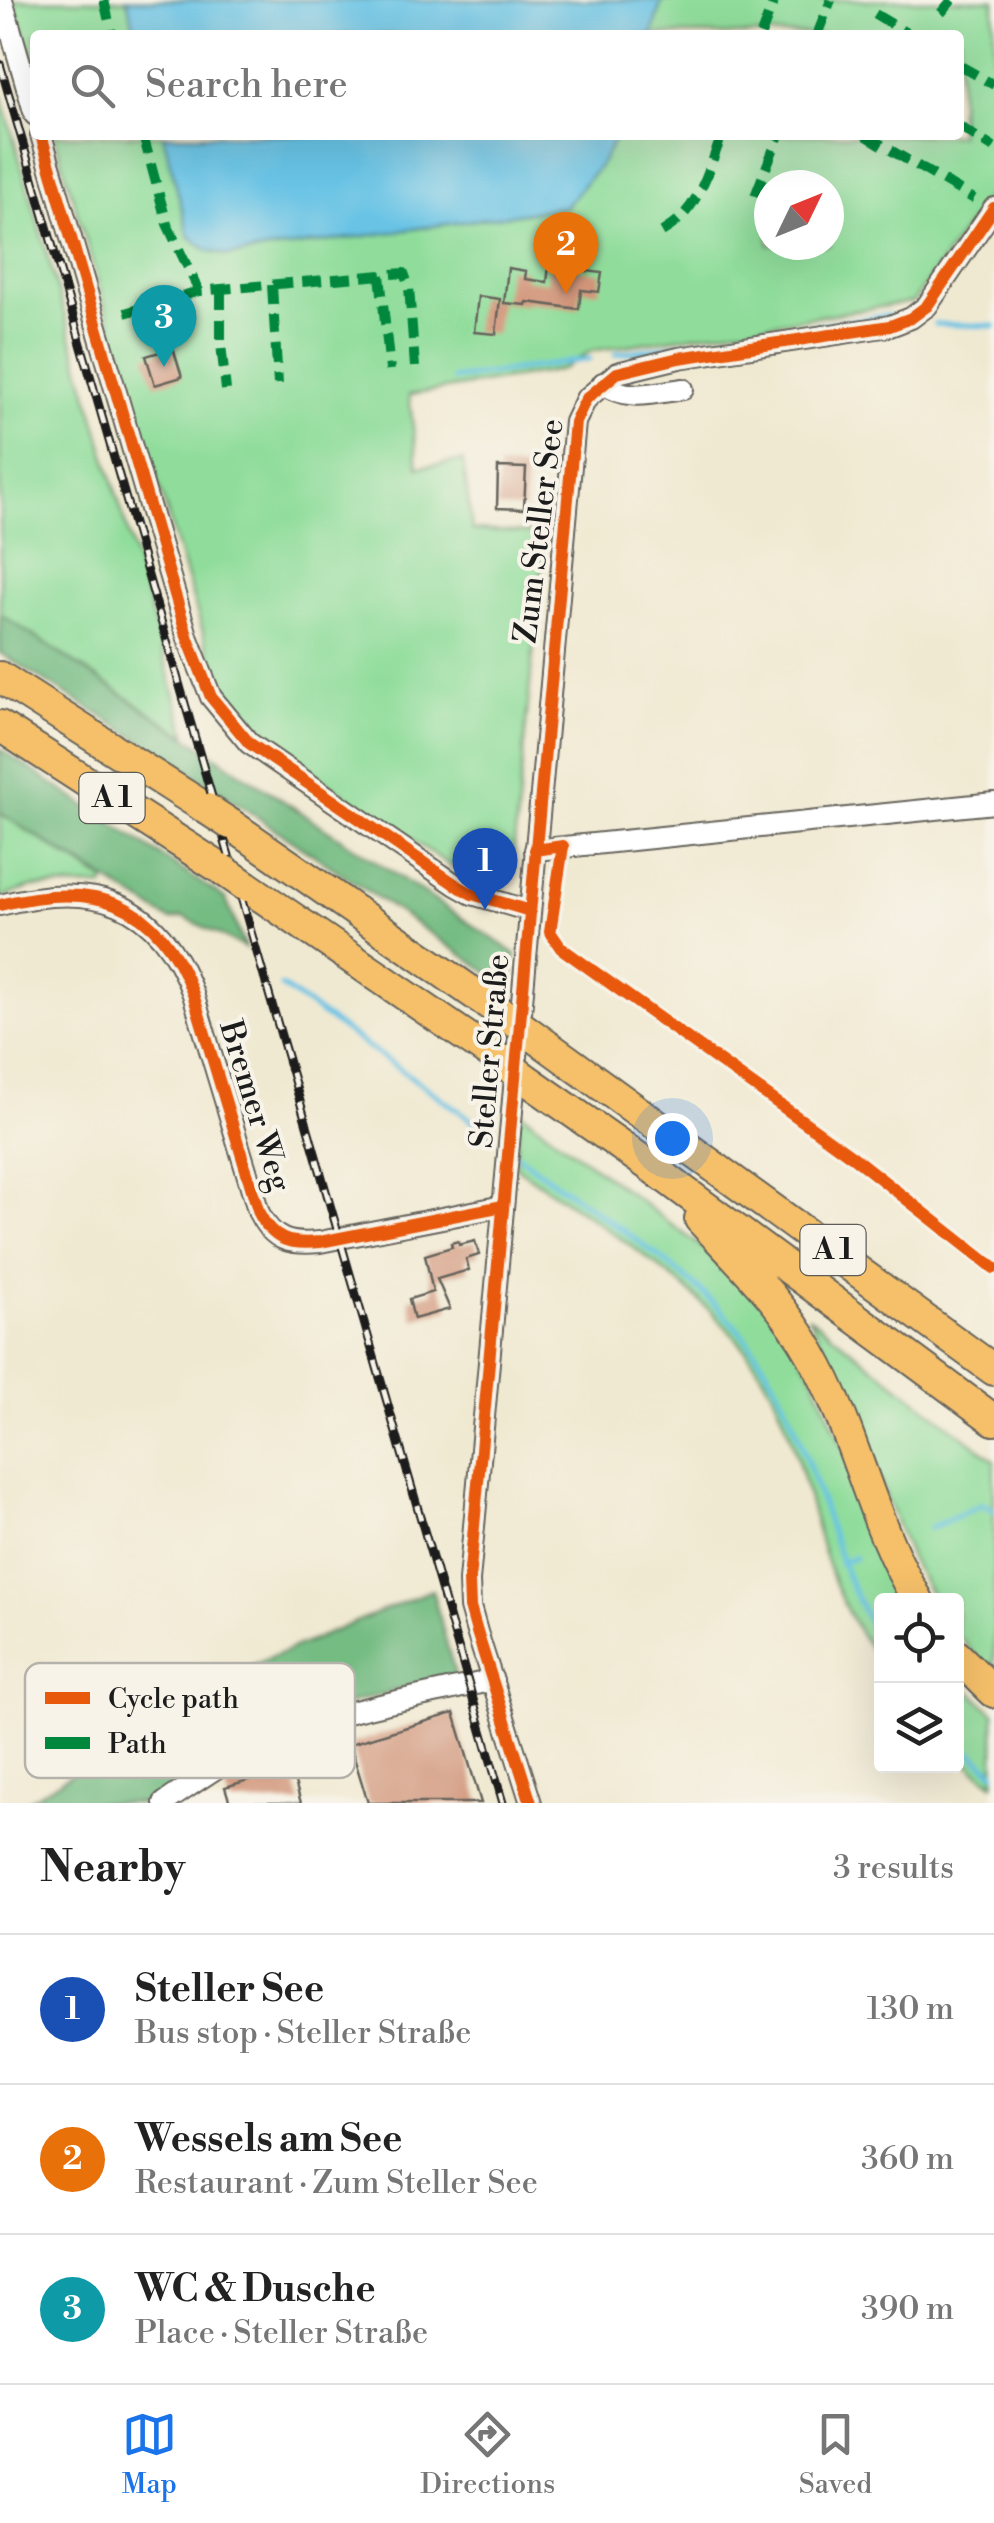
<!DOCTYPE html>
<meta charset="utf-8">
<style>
:root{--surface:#fff;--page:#f2f2f2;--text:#222;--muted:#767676;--line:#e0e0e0;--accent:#1a73e8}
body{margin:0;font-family:"Libre Bodoni",serif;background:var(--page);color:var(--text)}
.controls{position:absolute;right:30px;bottom:30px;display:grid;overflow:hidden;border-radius:10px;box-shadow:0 10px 40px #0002}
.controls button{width:90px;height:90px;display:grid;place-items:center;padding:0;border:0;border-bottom:2px solid var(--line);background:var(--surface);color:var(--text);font:50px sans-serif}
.compass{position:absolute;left:754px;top:170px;width:90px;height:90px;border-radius:50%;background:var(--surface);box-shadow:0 10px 40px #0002;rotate:47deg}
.you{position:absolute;left:672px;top:1138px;width:35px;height:35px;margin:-25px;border:8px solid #fff;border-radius:50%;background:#1a73e8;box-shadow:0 0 0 15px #1a73e833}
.badge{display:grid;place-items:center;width:65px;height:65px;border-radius:50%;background:var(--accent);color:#fff;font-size:32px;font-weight:700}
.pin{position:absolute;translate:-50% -82px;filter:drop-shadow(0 2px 5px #0008)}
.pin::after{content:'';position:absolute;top:52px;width:35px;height:30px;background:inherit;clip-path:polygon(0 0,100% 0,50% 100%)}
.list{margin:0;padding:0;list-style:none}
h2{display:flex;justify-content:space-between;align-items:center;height:130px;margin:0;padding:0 40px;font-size:42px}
h2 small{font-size:32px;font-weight:400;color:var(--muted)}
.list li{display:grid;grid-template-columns:65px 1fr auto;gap:30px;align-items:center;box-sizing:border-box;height:150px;padding:0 40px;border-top:2px solid var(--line)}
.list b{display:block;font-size:38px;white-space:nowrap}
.list p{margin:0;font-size:32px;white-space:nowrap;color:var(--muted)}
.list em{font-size:32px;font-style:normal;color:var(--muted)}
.icon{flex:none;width:55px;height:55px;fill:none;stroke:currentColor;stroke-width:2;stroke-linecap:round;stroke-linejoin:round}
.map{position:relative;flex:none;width:994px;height:1803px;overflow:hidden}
.search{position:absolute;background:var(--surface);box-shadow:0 10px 40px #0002;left:30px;right:30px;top:30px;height:110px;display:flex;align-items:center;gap:25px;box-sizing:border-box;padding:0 35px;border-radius:10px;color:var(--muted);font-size:38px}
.sheet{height:580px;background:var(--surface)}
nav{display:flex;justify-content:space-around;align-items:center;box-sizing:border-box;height:140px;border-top:2px solid var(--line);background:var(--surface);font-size:28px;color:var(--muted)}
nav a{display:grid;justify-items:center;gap:5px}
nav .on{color:var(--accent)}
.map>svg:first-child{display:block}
</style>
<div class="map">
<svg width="994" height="1803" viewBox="0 0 994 1803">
<rect width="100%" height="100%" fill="#f7f3e8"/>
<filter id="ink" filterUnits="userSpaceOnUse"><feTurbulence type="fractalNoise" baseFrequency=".01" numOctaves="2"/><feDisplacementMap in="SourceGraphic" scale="20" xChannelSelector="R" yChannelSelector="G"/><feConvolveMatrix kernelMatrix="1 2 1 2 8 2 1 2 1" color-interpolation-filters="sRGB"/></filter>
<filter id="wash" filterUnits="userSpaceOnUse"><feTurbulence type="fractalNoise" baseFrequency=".0048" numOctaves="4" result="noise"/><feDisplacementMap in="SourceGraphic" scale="40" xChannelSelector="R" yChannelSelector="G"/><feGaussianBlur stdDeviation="2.25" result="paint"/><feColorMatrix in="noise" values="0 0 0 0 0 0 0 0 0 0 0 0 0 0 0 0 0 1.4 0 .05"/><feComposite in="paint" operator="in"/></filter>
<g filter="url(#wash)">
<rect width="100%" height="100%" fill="#f0e9d1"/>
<!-- green -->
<g fill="#90dd9b" stroke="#567c5c" stroke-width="2.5" fill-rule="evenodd">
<path d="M14 0H994V188L913 302 591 351 561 370 409 395 418 467 463 461 472 530 545 534 511 876 499 884 467 877 285 754 230 702 217 679 54 135H959V35H35V72ZM769 185H829V245H769Z"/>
<path d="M0 91 187 737 0 614Z"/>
<path d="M0 813 105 881 103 886 32 887 0 898Z"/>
<path d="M519 1111 711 1254 769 1307 811 1371 907 1600H882L881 1666C865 1642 847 1614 836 1587 810 1524 803 1453 772 1391 724 1296 602 1228 516 1167Z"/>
<path d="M808 1316 994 1460V1677L957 1634 956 1600H934L910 1558 839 1376Z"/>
<path d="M957 1680 994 1713V1784L957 1755Z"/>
</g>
<!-- forest -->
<g fill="#74bc83" stroke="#486c50" stroke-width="2.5">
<path d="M0 614 516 954 510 987 177 763 0 653Z"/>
<path d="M0 749 226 899 245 948 184 917 170 920 0 813Z"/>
<path d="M432 1590 455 1674 320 1712 216 1760 148 1803H25L150 1725 262 1661Z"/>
</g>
<!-- water -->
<g fill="#67c3e5" stroke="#427080" stroke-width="2.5">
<path d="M127 0H662L652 35H136Z"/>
<path d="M163 135H617L600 165 565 207 228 256 207 250 189 236Z"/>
</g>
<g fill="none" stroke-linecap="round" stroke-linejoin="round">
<!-- stream -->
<g stroke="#67c3e5" stroke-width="5">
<path d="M935 324 994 326"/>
<path d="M615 354 889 315"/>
<path d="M453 379 590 359"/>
<path d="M281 986 491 1133"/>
<path d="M517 1154C604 1224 716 1277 772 1378 819 1462 828 1562 882 1644"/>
<path d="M930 1528 983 1504 994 1510"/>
<path d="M840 1562 855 1558"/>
<path d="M956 1740 994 1772"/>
</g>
</g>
<g id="blocks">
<!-- building -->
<g fill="#d1957a">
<path d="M549 266 602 273 599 292 581 290 579 309 527 302 526 305 504 303 508 268 526 271 525 279 547 282Z"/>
<path d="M478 296 500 299 496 334 474 332Z"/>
<path d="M173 348 182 377 155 385 146 356Z"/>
<path d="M498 467 526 468 524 509 497 508Z"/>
<path d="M458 1241 459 1245 475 1241 479 1255 466 1259 469 1270 437 1279 450 1309 414 1319 409 1299 433 1292 425 1255 452 1247 451 1243Z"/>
<path d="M454 1713 481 1803H368L350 1744Z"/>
<path d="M289 1761 301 1803H230L225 1787 255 1778 253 1771Z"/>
</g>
</g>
</g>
<g filter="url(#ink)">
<use href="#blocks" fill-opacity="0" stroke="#66645b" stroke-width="2.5"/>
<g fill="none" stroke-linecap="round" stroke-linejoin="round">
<defs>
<g id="minor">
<path d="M2 0 35 115"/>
<path d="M41 135 188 639 211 697 249 743 456 885 472 894 530 911"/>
<path d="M603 383C626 402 654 393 683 389"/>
<path d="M535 850 994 803"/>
<path d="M0 905C93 881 158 899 193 994L259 1213C273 1241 290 1245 320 1242L503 1206"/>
<path d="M164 1803C191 1785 219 1765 248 1749 320 1712 414 1699 493 1680"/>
<path d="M531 1803 477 1632 470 1607 469 1581 575 422 586 399 617 373 679 358 890 326 911 318 927 306 994 208"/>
</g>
<g id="highway">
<path d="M0 677 207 809"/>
<path d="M0 726 223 870"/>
<path d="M230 824 509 1018"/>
<path d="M246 886 506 1064"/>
<path d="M527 1031 994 1370"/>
<path d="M523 1077 650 1166 994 1420"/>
<path d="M700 1219C741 1263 782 1302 812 1355 856 1432 871 1525 918 1600"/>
<path d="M956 1655 994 1692"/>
</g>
</defs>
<!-- minor casing -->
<use href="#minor" stroke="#66645b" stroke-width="24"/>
<!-- highway casing -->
<use href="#highway" stroke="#66645b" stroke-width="34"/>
<!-- minor -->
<use href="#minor" stroke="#fff" stroke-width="20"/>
<!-- highway -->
<use href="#highway" stroke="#f6c06b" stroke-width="30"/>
<defs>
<path id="rail" d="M0 64 503 1803"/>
</defs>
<!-- rail casing -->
<use href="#rail" stroke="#1c1c1c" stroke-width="9"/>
<!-- rail -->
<use href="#rail" stroke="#f7f3e8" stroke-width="5" stroke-dasharray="15" stroke-linecap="butt"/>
<defs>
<g id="highway-bridge">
<path d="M207 809 230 824"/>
<path d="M223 870 246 886"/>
<path d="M509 1018 527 1031"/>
<path d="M506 1064 523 1077"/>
</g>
</defs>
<!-- highway-bridge casing -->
<use href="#highway-bridge" stroke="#66645b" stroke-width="34" stroke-linecap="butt"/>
<!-- highway-bridge -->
<use href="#highway-bridge" stroke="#f6c06b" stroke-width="30"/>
<!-- quiet -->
<g stroke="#00873e" stroke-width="10" stroke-dasharray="20 10" stroke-linecap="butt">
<path d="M104 0 112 35"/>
<path d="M941 13 952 0"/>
<path d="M875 14 910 35"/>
<path d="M761 35 774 0"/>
<path d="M817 35 831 0"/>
<path d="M959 65 994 85"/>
<path d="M959 126 994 148"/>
<path d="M143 135 167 224 199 291 404 273 409 287 415 367"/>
<path d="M865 135 974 199"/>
<path d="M755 196 779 135"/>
<path d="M662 232C699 211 707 173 722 135"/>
<path d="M380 275 390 370"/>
<path d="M272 285 278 384"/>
<path d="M221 289V344L226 390"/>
<path d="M125 313 199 291"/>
</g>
<defs>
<g id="cycleway">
<path d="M41 135 188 639 211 697 249 743 456 885 472 894 530 911"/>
<path d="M535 850 563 846 550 932 561 948 853 1157 994 1268"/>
<path d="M0 905C93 881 158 899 193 994L259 1213C273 1241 290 1245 320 1242L503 1206"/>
<path d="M531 1803 477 1632 470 1607 469 1581 575 422 586 399 617 373 679 358 890 326 911 318 927 306 994 208"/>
</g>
</defs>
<!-- cycleway casing -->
<use href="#cycleway" stroke="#f7f3e8" stroke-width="19"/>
<!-- cycleway -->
<use href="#cycleway" stroke="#e8590c" stroke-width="12"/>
</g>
</g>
<g text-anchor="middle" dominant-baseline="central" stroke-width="8" stroke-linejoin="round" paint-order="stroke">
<!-- shield labels -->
<g fill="#f7f3e8" stroke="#5e5c59" stroke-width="2.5">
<rect x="79.5" y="773" width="65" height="50" rx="8"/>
<rect x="800.5" y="1225" width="65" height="50" rx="8"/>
</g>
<g font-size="30" font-weight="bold" fill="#1c1c1c">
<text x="112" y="798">A 1</text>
<text x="833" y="1250">A 1</text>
</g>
<!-- street labels -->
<g font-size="32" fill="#1c1c1c" stroke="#f7f3e8">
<text transform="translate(539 531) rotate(-83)">Zum Steller See</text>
<text transform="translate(490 1051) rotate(-85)">Steller Straße</text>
<text transform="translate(255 1106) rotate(73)">Bremer Weg</text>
</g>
</g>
<!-- legend -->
<rect x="25" y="1663" width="330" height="115" rx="15" fill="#f7f3e8" stroke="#b5b2ab" stroke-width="2.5"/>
<rect x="45" y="1692" width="45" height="12" fill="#e8590c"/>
<rect x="45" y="1737" width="45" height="12" fill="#00873e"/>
<g font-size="28" fill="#1c1c1c">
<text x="108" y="1708">Cycle path</text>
<text x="108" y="1753">Path</text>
</g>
</svg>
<div class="controls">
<button><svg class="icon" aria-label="locate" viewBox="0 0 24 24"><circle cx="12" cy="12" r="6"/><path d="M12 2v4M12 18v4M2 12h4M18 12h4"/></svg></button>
<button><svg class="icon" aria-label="layers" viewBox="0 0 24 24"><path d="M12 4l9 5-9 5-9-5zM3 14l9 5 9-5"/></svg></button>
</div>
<svg class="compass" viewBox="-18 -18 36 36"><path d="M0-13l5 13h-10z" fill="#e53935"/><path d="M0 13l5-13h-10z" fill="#767676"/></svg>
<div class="you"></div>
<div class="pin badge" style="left:485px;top:910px;background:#1a4fb4">1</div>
<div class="pin badge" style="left:566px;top:294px;background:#e8710a">2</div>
<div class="pin badge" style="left:164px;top:367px;background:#0f9aa8">3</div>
<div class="search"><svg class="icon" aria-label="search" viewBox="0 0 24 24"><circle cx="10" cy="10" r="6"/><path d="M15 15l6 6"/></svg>Search here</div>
</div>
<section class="sheet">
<h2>Nearby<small>3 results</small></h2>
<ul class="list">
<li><span class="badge" style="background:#1a4fb4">1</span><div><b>Steller See</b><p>Bus stop · Steller Straße</p></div><em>130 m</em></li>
<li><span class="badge" style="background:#e8710a">2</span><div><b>Wessels am See</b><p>Restaurant · Zum Steller See</p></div><em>360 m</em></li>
<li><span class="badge" style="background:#0f9aa8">3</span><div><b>WC &amp; Dusche</b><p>Place · Steller Straße</p></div><em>390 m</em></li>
</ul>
</section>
<nav>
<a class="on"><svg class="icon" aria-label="map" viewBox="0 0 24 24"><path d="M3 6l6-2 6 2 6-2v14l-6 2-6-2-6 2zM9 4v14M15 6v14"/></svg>Map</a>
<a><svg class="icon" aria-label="directions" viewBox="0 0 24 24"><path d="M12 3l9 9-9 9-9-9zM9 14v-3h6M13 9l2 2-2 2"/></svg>Directions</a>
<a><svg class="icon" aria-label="saved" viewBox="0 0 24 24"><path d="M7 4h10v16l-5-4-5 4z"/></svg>Saved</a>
</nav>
